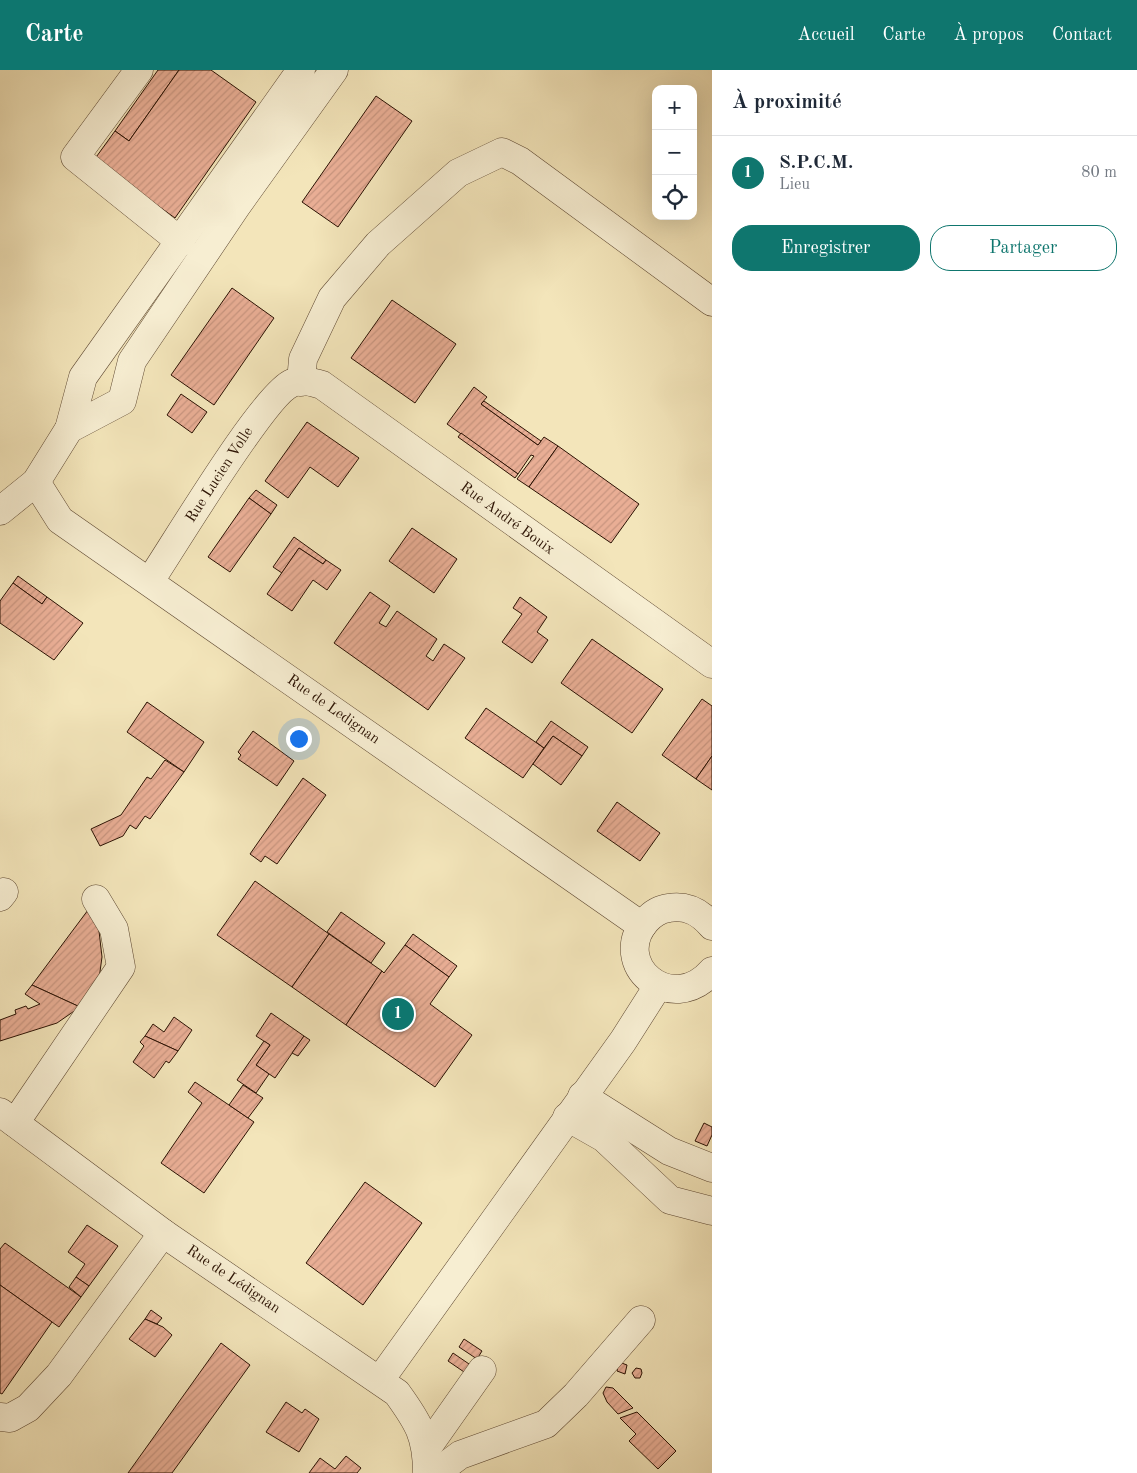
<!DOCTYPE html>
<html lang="fr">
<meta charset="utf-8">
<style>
:root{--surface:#fff;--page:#f6f6f7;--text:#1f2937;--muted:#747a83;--line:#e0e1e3;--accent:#0f766e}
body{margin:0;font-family:"Old Standard TT",serif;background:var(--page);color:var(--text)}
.controls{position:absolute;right:15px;top:15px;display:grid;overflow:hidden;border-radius:10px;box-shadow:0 5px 20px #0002}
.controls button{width:45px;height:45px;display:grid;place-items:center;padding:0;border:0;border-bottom:1px solid var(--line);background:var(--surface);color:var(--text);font:25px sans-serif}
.you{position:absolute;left:298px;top:668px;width:18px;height:18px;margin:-12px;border:4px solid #fff;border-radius:50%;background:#1a73e8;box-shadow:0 0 0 8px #1a73e833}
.badge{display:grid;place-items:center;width:32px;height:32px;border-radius:50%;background:var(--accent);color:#fff;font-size:16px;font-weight:700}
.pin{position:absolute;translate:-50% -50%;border:2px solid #fff;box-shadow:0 1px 5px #0006}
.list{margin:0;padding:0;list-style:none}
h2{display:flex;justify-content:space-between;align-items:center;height:65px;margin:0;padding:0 20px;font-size:21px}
h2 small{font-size:16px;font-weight:400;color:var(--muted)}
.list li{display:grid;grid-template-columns:32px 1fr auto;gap:15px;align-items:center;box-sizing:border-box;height:75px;padding:0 20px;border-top:1px solid var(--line)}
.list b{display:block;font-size:19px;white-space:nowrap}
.list p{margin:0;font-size:16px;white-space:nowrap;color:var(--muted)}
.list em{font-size:16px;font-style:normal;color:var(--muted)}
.actions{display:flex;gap:10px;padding:15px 20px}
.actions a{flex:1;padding:11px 0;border:1px solid var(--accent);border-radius:20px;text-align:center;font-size:18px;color:var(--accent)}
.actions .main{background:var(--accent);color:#fff}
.icon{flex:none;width:28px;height:28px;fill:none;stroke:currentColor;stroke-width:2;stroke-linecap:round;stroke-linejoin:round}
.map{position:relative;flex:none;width:712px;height:1403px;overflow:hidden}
header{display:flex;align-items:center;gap:30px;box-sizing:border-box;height:70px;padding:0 25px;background:var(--accent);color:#fff}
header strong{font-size:24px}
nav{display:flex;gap:28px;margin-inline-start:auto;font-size:18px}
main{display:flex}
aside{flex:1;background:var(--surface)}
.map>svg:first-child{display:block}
</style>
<header>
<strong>Carte</strong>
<nav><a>Accueil</a><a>Carte</a><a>À propos</a><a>Contact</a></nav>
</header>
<main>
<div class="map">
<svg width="712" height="1403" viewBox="0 0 712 1403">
<defs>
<pattern id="building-hatch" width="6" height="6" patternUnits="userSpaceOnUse" patternTransform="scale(1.25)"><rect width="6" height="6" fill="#e9ae95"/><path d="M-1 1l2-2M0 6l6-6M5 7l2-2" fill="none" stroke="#c8957f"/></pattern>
</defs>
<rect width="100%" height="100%" fill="#f3e5ba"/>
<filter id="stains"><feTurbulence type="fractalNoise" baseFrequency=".004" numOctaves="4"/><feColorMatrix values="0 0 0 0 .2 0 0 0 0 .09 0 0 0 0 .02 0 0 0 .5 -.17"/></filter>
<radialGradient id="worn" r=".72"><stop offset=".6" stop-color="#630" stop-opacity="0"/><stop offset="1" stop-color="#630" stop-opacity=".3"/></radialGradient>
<!-- building -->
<g fill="url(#building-hatch)" stroke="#2b1203">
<path d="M158 0H179L129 71 115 61Z"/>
<path d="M179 0H211L256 32 175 148 94 90 115 61 129 71Z"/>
<path d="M376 26 412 51 338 157 302 132Z"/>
<path d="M232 218 274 248 214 335 171 305Z"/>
<path d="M392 230 456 274 415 333 351 288Z"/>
<path d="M474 317 487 327 481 334 538 375 544 367 558 376 529 417 517 409 534 386 531 385 518 404 447 354Z"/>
<path d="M181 324 207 342 192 363 167 345Z"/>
<path d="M484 331 541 371 538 375 481 334Z"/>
<path d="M307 352 359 388 338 417 310 397 288 428 265 411Z"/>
<path d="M461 363 518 404 515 408 458 367Z"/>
<path d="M558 376 639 434 611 473 529 417Z"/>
<path d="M256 420 277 435 271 444 249 428Z"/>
<path d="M249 428 271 444 230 502 208 487Z"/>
<path d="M412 458 457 489 434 523 389 491Z"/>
<path d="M294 467 326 490 323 494 299 478 282 503 273 497Z"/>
<path d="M299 478 323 494 326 490 341 500 327 520 313 510 292 541 267 524Z"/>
<path d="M18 506 47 527 42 534 13 513Z"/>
<path d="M13 513 42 534 47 527 83 553 54 590 0 553V531Z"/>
<path d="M370 522 390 536 379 553 386 557 397 541 437 569 426 586 433 591 444 574 465 588 428 640 334 573Z"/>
<path d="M520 527 547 547 537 562 548 570 532 593 502 572 522 544 513 538Z"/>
<path d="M592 569 663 619 632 663 561 613Z"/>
<path d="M702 629 712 636V686L696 709 662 685Z"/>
<path d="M147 632 204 672 184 702 127 662Z"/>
<path d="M486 638 544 678 523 708 465 668Z"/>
<path d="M551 651 588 677 582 686 553 666 544 678 536 672Z"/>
<path d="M253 661 294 691 277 716 238 689 241 685 238 682Z"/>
<path d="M553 666 582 686 561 715 533 694Z"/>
<path d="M712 686V720L696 709Z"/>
<path d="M165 690 184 702 150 749 145 746 136 759 130 755 123 766 100 776 91 759 121 745 147 707 151 709Z"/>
<path d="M303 708 326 725 277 794 265 786 261 792 250 784Z"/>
<path d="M617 732 660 763 640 791 597 761Z"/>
<path d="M255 811 329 864 292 917 217 865Z"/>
<path d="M91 836 99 861 102 887 99 909 80 937 32 915Z"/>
<path d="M341 842 385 873 371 893 327 862Z"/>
<path d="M329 864 382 901 346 955 292 917Z"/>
<path d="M413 864 457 896 449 907 405 875Z"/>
<path d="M405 875 449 907 430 934 472 965 435 1017 346 955 382 901 384 903Z"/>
<path d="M32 915 80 937 57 953 0 971V950L16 944 15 940 26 936 28 939 40 934 25 924Z"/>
<path d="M271 943 304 966 275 1008 256 995 270 975 256 966Z"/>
<path d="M174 947 192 960 178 981 145 966 153 954 164 962Z"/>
<path d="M145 966 178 981 169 993 166 991 154 1008 133 992 144 976 140 972Z"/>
<path d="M304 966 310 970 298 986 292 983Z"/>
<path d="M264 971 270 975 256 995 269 1004 256 1023 237 1010Z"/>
<path d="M195 1012 254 1052 204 1123 161 1093 202 1033 188 1022Z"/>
<path d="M243 1015 263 1028 248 1048 229 1035Z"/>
<path d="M704 1053 712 1057V1065L707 1076 695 1071Z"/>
<path d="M365 1112 422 1153 363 1235 306 1193Z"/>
<path d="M87 1155 118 1176 89 1216 76 1207 85 1194 68 1182Z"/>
<path d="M5 1173 81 1227 59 1257 0 1215V1179Z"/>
<path d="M76 1207 89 1216 81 1227 69 1217Z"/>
<path d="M0 1215 52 1252 2 1324 0 1323Z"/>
<path d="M151 1240 162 1248 157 1254 145 1249Z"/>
<path d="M145 1249 163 1257 172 1265 155 1287 129 1269Z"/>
<path d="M464 1269 482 1281 477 1289 459 1277Z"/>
<path d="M221 1273 250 1295 172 1403H128Z"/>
<path d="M453 1283 472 1296 467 1304 448 1291Z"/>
<path d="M619 1292 627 1295 625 1304 617 1301Z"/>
<path d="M636 1298 641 1299 642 1303 640 1308H635L632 1303Z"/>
<path d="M606 1317 613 1318 633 1338 618 1344 607 1332 603 1323Z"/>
<path d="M286 1332 302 1343 305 1339 319 1349 299 1382 266 1362Z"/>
<path d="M637 1342 676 1381 658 1399 629 1371 636 1364 620 1348Z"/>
<path d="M346 1386 361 1398 357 1403H309L320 1388 335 1399Z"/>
</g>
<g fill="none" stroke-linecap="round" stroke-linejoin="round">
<defs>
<g id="minor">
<path d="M139 0 75 87 181 172"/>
<path d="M301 312 303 289 332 228 378 174 458 103 502 82 520 91 712 232"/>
<path d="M69 359 122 331 132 291 238 134 334 0"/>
<path d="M36 412 60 450 642 856"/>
<path d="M0 441 36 412 69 359 83 307 301 0"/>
<path d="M150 511C173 477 264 324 292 313 302 309 312 312 322 315L712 594"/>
<path d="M0 827 4 822"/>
<path d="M712 856C700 842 687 835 669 838 660 839 652 844 646 851 609 893 671 948 712 901"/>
<path d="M582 1026 669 1081 712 1098"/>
<path d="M0 1042 163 1163 397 1323C418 1352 427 1366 427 1403"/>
<path d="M567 1047 604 1068 670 1130 712 1141"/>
<path d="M15 1053 121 897 114 859 96 829"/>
<path d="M380 1310 623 971 658 916"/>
<path d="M0 1347 10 1348 28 1338 59 1305 163 1163"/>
<path d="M427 1378 482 1300"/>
<path d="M436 1403 460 1385 546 1354 576 1325 641 1250"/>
</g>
</defs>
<!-- minor casing -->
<use href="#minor" stroke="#5d4731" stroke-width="29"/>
<!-- minor -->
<use href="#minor" stroke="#f7eed2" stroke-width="28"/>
</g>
<g text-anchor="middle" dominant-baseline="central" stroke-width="4" stroke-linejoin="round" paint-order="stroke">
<!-- street labels -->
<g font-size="15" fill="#2b1203" stroke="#f7eed2">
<text transform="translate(220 405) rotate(-57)">Rue Lucien Volle</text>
<text transform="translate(507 449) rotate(36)">Rue André Bouix</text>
<text transform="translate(333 640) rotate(35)">Rue de Ledignan</text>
<text transform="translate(233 1210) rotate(34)">Rue de Lédignan</text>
</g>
</g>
<rect width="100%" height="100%" filter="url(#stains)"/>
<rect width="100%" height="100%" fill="url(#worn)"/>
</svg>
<div class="controls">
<button>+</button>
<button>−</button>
<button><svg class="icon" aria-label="locate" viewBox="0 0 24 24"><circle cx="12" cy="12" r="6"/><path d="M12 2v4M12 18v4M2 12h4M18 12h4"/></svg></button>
</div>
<div class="you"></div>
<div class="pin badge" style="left:398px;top:944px">1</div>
</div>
<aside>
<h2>À proximité<small></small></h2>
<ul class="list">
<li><span class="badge">1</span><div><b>S.P.C.M.</b><p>Lieu</p></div><em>80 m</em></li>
</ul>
<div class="actions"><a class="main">Enregistrer</a><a>Partager</a></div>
</aside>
</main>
